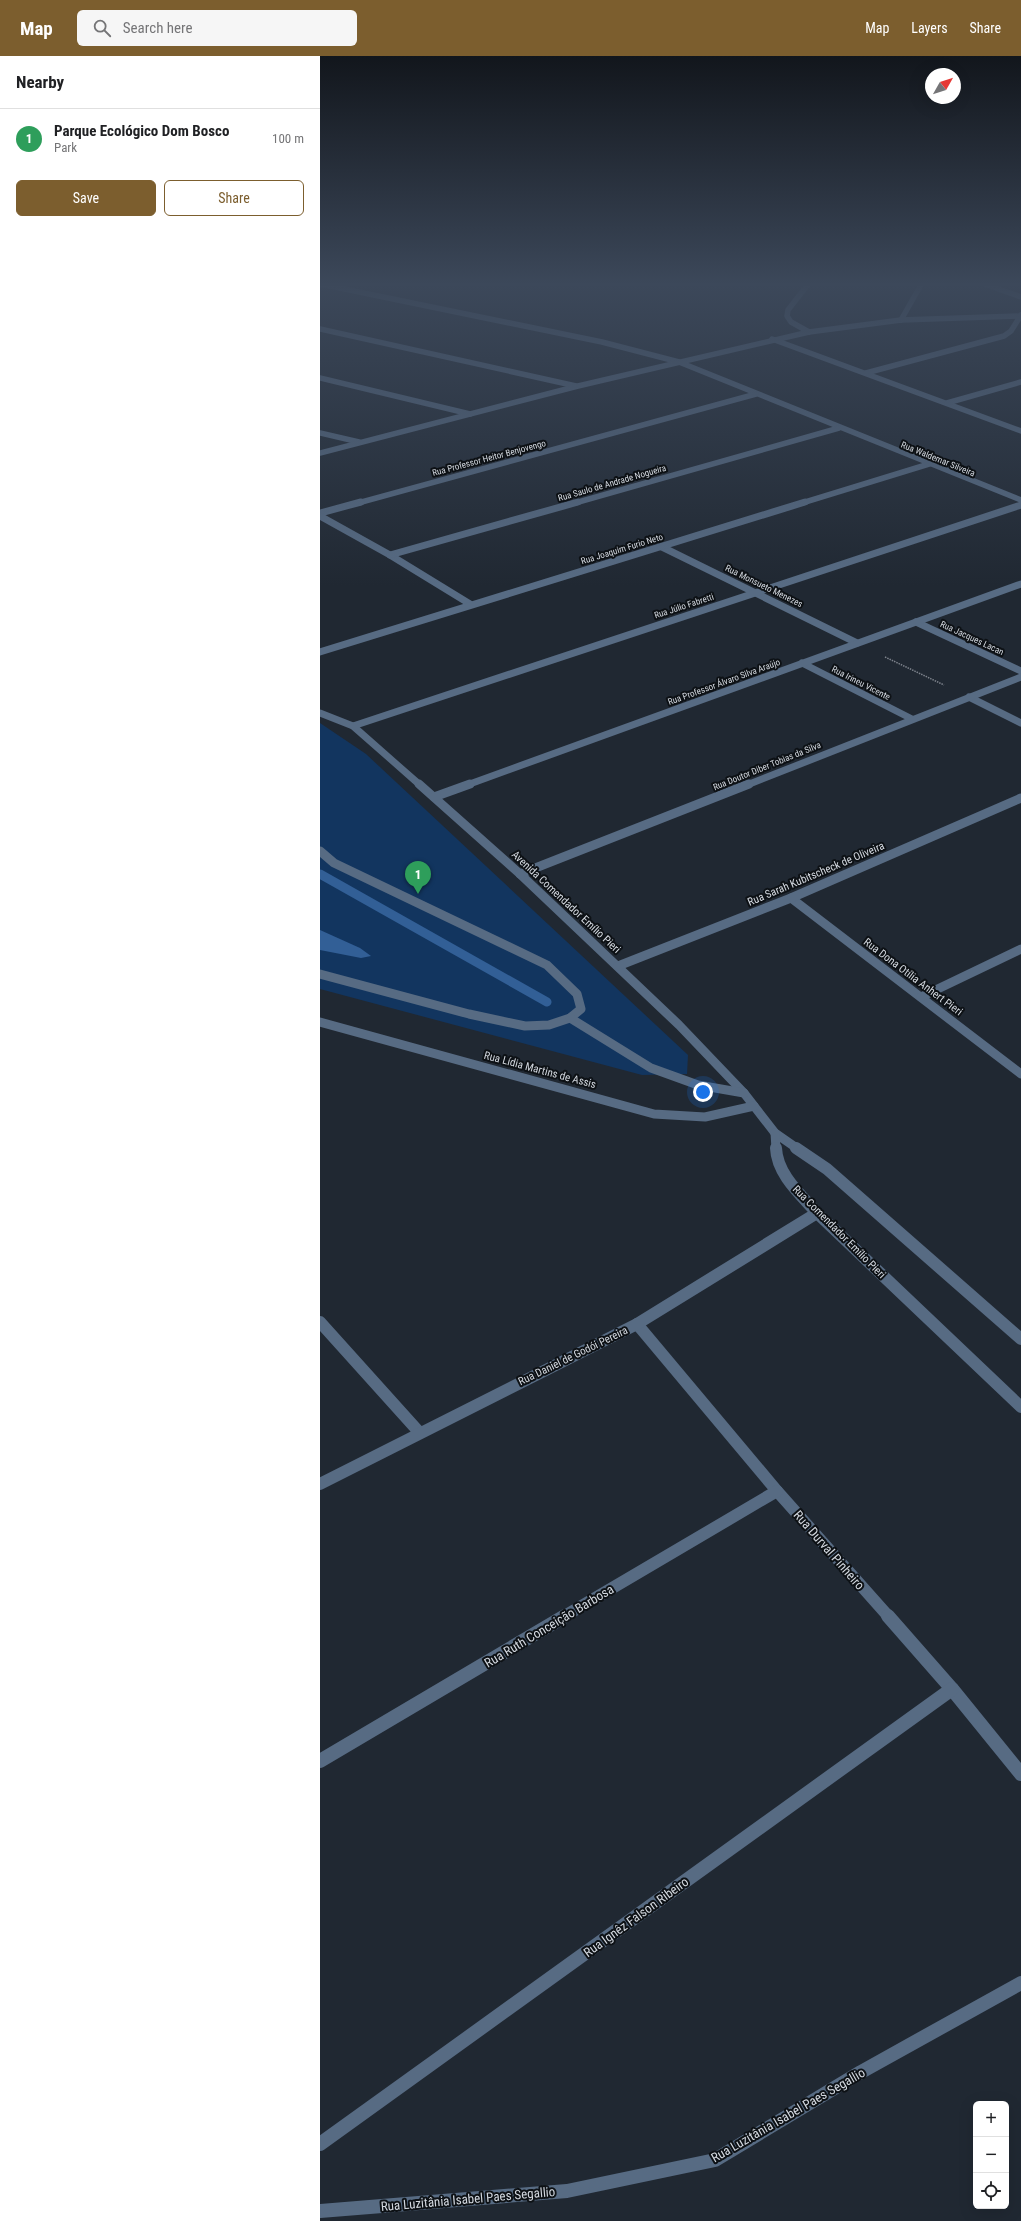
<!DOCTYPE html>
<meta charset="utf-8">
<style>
:root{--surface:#fff;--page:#f6f6f6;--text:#202124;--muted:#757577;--line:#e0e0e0;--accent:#7c5e2e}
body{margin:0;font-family:"Roboto Condensed",sans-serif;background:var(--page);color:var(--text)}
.controls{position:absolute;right:12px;bottom:12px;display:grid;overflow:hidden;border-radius:6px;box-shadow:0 4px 16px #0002}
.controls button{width:36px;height:36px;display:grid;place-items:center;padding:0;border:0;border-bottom:1px solid var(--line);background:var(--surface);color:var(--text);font:20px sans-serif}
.compass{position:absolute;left:605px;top:12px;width:36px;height:36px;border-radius:50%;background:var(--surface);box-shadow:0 4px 16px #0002;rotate:51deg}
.you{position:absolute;left:383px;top:1036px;width:14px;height:14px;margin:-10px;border:3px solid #fff;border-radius:50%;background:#1a73e8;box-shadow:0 0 0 6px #1a73e833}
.badge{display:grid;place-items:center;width:26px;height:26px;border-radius:50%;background:var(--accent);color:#fff;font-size:13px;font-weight:700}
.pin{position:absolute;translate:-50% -33px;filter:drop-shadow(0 1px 2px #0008)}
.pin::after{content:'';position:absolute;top:21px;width:14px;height:12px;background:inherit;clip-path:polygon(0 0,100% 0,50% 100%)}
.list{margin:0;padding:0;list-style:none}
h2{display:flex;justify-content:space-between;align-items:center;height:52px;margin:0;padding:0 16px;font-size:17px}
h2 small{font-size:13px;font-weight:400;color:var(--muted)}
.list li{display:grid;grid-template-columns:26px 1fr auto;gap:12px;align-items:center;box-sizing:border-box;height:60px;padding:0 16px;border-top:1px solid var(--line)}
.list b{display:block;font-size:15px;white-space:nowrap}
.list p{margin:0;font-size:13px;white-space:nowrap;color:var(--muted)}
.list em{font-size:13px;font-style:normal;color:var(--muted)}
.actions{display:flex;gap:8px;padding:12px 16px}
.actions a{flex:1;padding:9px 0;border:1px solid var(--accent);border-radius:6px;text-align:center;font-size:14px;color:var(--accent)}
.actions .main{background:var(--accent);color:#fff}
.icon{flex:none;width:22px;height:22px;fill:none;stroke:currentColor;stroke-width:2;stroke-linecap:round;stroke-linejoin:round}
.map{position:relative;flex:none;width:701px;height:2165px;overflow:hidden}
header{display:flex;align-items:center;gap:24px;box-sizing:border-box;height:56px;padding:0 20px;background:var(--accent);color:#fff}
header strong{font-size:19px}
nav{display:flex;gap:22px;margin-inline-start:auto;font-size:14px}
.search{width:280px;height:36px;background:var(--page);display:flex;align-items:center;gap:10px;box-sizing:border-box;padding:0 14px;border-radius:6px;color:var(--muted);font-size:15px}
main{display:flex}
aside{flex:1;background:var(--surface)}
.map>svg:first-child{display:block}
</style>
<header>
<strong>Map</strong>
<div class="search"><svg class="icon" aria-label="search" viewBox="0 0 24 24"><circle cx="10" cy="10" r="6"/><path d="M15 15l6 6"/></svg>Search here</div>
<nav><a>Map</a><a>Layers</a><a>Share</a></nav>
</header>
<main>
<aside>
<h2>Nearby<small></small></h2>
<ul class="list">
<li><span class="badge" style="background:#2e9e5b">1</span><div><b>Parque Ecológico Dom Bosco</b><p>Park</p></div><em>100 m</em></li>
</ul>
<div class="actions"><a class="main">Save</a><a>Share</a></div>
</aside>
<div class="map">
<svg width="701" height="2165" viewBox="0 0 701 2165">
<rect width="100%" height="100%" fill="#202832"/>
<!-- green -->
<path fill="#12355f" d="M0 667 46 698 368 999 367 1018 322 1019 0 933Z"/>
<!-- water -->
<path fill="#325f96" d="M0 874 40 892 51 900 41 902 0 894Z"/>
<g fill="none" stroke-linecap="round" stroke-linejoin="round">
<!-- stream -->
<path stroke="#325f96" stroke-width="9" d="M0 818 227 946"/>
<!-- path -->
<path stroke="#7d838c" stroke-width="1.5" stroke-dasharray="1.5 1" stroke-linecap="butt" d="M565 601 624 629"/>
<!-- minor-far4 -->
<g stroke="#576b83" stroke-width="5.5">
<path d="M489 227 468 254 467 260 471 266 489 276"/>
<path d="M662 227 701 241"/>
<path d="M0 228 282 286 359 306 701 444"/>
<path d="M581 264 602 227"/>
<path d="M0 273 256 330"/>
<path d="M452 283 701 375"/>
<path d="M546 317 684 280 691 275 701 259"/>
<path d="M0 322 150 358"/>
<path d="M627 347 701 326"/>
<path d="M0 377 39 386"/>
<path d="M0 397 258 330 489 276 581 264 701 260"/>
<path d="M38 447 436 338"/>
<path d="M255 447 519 372"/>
<path d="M482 447 609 408"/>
</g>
<!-- minor-far3 -->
<g stroke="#576b83" stroke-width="7">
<path d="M0 457 41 446"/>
<path d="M0 460 70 499 150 548"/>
<path d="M342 491 537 587"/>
<path d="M70 499 258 446"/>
<path d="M596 566 701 615"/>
<path d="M0 596 485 446"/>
<path d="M482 607 592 663"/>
<path d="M649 641 701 667"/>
<path d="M0 657 33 670 100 729"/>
<path d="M33 670 701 449"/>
<path d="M147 729 701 528"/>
<path d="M427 729 701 621"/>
</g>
<!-- minor-far2 -->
<g stroke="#576b83" stroke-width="9">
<path d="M99 728 200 818 359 969 424 1037 455 1077 478 1093"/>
<path d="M114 741 150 728"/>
<path d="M0 795 14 807 227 909 257 938 261 953 250 962 229 969 205 970 149 958 0 918"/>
<path d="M200 818 429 728"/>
<path d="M471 842 701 1018"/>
<path d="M298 910 471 842 701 742"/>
<path d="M601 941 701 893"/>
<path d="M250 962 331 1012 378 1029 424 1037"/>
<path d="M0 966 334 1058 385 1061 434 1050"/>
<path d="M455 1077 456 1093"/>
</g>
<!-- minor-far1 -->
<g stroke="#576b83" stroke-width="12">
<path d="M456 1092C457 1118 480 1138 497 1157L701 1351"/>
<path d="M476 1092 507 1113 701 1283"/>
<path d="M0 1266 99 1376"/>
<path d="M317 1268 457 1435 569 1561"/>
<path d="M0 1428 317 1268 497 1157"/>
<path d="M243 1561 457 1435"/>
</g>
<!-- minor -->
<g stroke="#576b83" stroke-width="14">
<path d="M568 1560 632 1633 701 1718"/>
<path d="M0 1705 245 1560"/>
<path d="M0 2088 632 1633"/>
<path d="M0 2155 247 2135 395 2104 541 2016 701 1927"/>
</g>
</g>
<!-- sky -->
<linearGradient id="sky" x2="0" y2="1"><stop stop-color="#12161c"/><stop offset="0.43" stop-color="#3c485a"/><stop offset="1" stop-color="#3c485a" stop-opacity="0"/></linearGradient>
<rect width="701" height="530" fill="url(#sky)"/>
<g text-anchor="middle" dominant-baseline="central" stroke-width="4" stroke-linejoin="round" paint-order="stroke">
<!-- far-street labels -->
<g font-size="9" fill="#d4d9e0" stroke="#0d1115">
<text transform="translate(169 402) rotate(-15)">Rua Professor Heitor Benjovengo</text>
<text transform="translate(618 403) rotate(22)">Rua Waldemar Silveira</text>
<text transform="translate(292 427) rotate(-16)">Rua Saulo de Andrade Nogueira</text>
<text transform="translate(302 493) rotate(-17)">Rua Joaquim Furio Neto</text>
<text transform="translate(444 530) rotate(26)">Rua Monsueto Menezes</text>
<text transform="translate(364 550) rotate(-18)">Rua Júlio Fabretti</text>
<text transform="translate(652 582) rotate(25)">Rua Jacques Lacan</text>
<text transform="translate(404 626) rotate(-20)">Rua Professor Álvaro Silva Araújo</text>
<text transform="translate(541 627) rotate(27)">Rua Irineu Vicente</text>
<text transform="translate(447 710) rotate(-22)">Rua Doutor Diber Tobias da Silva</text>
</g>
<!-- street labels -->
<g font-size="11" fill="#d4d9e0" stroke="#0d1115">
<text transform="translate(496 818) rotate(-23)">Rua Sarah Kubitscheck de Oliveira</text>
<text transform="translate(246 846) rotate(43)">Avenida Comendador Emílio Pieri</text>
<text transform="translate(593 921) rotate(37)">Rua Dona Otília Anhert Pieri</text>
<text transform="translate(220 1014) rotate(15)">Rua Lídia Martins de Assis</text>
<text transform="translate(519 1176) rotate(45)">Rua Comendador Emílio Pieri</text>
<text transform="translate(253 1300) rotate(-26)">Rua Daniel de Godói Pereira</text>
</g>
<!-- near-street labels -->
<g font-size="13" fill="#d4d9e0" stroke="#0d1115">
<text transform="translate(509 1494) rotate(49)">Rua Durval Pinheiro</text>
<text transform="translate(229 1570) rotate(-31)">Rua Ruth Conceição Barbosa</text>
<text transform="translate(316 1861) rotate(-36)">Rua Ignêz Falson Ribeiro</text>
<text transform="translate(468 2059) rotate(-30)">Rua Luzitânia Isabel Paes Segallio</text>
<text transform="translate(148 2143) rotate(-5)">Rua Luzitânia Isabel Paes Segallio</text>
</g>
</g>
</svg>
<div class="controls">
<button>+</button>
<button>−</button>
<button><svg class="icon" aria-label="locate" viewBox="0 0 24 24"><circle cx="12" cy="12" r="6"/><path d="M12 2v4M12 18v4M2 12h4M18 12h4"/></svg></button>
</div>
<svg class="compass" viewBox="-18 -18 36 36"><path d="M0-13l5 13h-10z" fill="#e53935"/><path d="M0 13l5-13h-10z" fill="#757577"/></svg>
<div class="you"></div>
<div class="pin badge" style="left:98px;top:838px;background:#2e9e5b">1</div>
</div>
</main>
